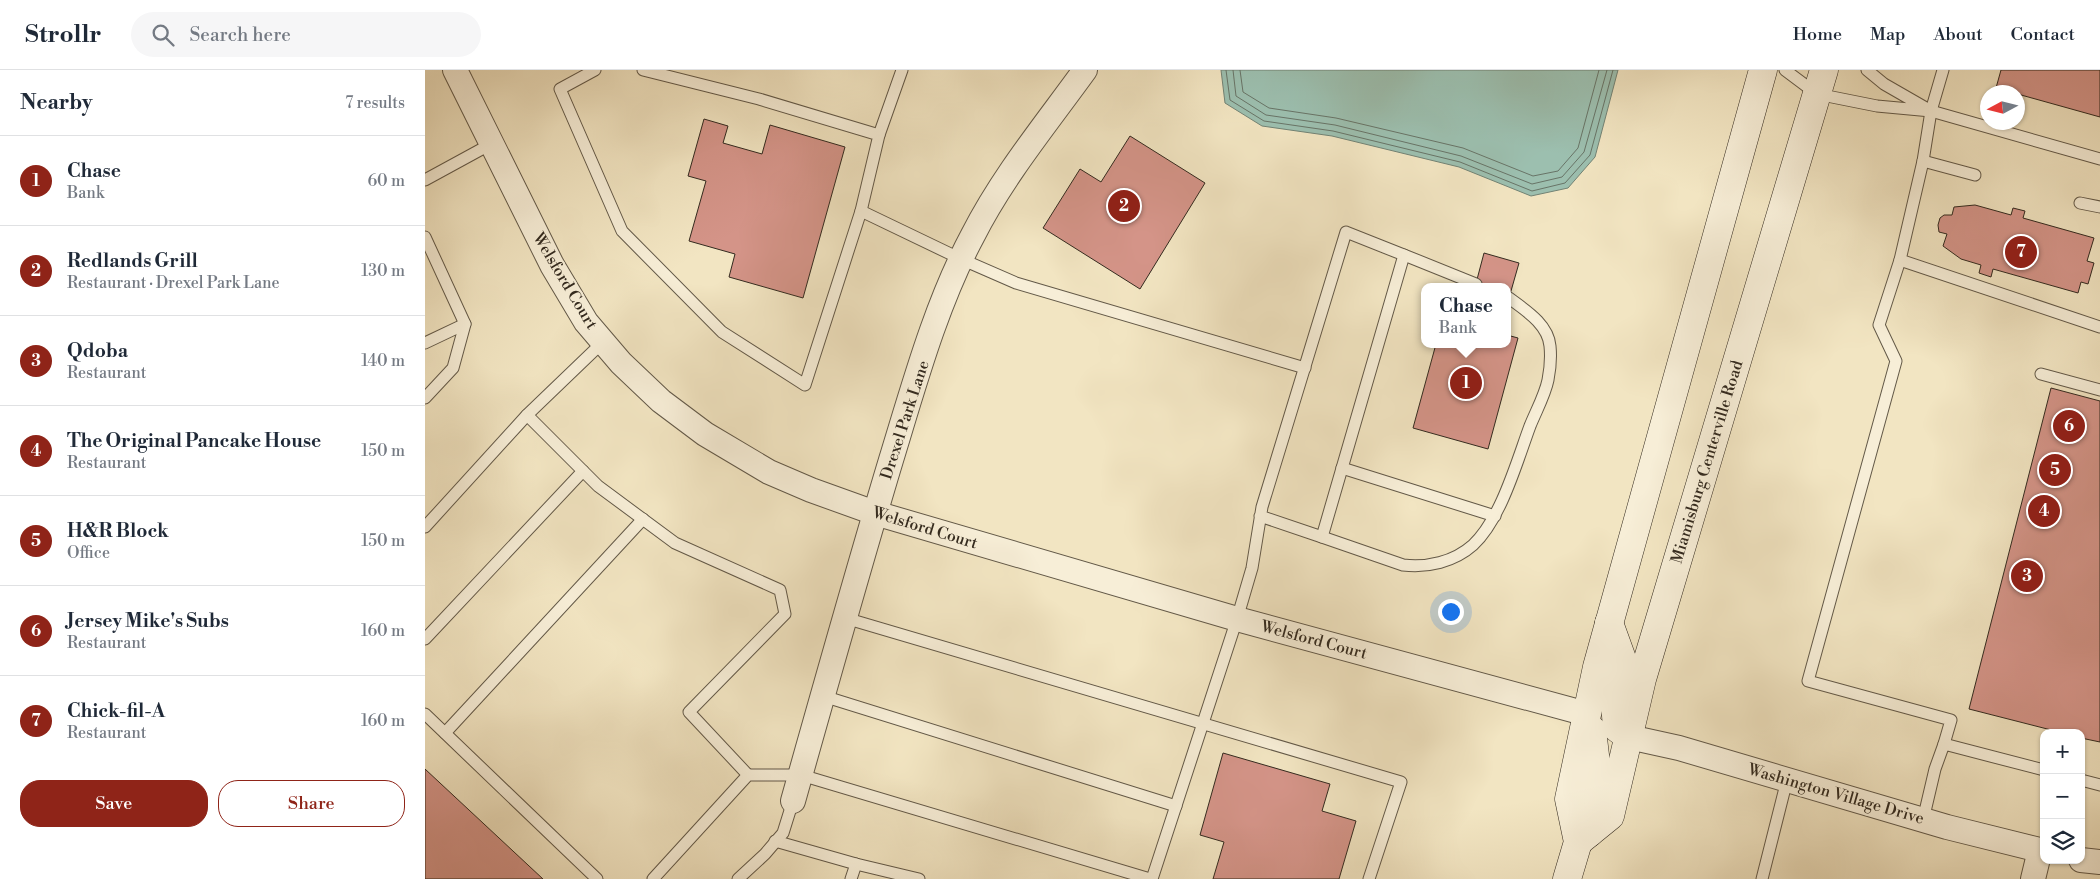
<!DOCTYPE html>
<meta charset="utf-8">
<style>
:root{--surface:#fff;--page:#f6f6f7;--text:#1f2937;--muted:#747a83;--line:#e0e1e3;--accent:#8f2418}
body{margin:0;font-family:"Libre Bodoni",serif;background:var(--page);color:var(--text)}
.controls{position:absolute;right:15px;bottom:15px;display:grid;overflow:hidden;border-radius:10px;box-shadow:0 1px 4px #0004}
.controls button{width:45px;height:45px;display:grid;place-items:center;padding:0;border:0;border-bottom:1px solid var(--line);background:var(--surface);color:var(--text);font:25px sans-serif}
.compass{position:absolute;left:1555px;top:15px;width:45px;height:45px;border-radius:50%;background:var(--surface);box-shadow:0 1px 4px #0004;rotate:263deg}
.you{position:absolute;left:1025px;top:541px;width:18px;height:18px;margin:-12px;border:4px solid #fff;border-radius:50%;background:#1a73e8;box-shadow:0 0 0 8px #1a73e833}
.badge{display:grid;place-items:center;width:32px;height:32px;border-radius:50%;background:var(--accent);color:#fff;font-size:16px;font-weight:700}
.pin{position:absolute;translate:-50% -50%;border:2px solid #fff;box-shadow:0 1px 5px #0006}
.popup{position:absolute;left:996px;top:213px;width:90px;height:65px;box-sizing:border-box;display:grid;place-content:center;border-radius:10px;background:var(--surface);filter:drop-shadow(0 1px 4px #0005);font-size:16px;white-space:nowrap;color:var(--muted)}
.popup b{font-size:19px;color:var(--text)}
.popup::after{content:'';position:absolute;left:50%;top:100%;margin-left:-10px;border:10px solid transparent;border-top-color:var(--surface)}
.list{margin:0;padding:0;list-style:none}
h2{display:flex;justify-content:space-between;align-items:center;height:65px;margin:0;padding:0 20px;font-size:21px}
h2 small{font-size:16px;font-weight:400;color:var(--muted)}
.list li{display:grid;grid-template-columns:32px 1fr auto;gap:15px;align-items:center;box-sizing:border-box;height:90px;padding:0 20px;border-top:1px solid var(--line)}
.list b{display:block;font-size:19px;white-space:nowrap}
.list p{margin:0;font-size:16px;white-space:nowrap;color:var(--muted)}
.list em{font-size:16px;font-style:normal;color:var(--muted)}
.actions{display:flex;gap:10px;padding:15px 20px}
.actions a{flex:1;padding:11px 0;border:1px solid var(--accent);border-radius:20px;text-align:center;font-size:18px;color:var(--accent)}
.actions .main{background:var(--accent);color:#fff}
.icon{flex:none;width:28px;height:28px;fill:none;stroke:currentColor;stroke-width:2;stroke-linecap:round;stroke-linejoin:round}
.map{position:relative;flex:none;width:1675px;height:809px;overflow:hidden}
header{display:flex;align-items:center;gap:30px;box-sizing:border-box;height:70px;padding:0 25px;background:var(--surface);border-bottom:1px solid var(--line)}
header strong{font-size:24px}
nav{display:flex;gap:28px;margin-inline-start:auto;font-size:18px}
.search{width:350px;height:45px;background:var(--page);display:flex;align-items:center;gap:12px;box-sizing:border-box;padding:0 18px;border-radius:28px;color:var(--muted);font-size:19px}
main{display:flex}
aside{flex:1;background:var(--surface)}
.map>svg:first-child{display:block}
</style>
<header>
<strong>Strollr</strong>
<div class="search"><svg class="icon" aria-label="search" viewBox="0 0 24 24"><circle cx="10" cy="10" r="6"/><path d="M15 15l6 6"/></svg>Search here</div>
<nav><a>Home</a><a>Map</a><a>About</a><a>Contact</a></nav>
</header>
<main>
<aside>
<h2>Nearby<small>7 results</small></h2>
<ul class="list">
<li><span class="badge">1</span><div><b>Chase</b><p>Bank</p></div><em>60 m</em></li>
<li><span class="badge">2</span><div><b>Redlands Grill</b><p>Restaurant · Drexel Park Lane</p></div><em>130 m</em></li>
<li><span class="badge">3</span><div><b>Qdoba</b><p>Restaurant</p></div><em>140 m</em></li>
<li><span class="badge">4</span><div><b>The Original Pancake House</b><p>Restaurant</p></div><em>150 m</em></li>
<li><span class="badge">5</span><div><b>H&amp;R Block</b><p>Office</p></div><em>150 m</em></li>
<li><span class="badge">6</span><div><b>Jersey Mike's Subs</b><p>Restaurant</p></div><em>160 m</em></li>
<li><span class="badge">7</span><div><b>Chick-fil-A</b><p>Restaurant</p></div><em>160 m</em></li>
</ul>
<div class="actions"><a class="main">Save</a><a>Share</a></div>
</aside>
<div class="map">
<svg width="1675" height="809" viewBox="0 0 1675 809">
<rect width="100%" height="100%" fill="#f2e5c2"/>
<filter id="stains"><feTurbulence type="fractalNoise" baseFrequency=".004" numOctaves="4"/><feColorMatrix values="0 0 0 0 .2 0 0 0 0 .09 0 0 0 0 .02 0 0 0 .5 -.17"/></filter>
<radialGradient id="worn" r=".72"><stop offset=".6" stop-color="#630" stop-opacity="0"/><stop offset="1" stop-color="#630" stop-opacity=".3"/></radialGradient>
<!-- water -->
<path fill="#9cbfaf" stroke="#728375" d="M796 0H1193L1170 87 1143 118 1106 126 1034 97 907 66 837 56 800 33Z"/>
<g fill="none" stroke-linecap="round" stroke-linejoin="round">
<!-- shore -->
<g stroke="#687467" stroke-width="1">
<path d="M801 0 805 30 839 51 908 61 1035 92 1107 121 1140 113 1165 85 1188 0"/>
<path d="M808 0 811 26 841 45 910 55 1036 86 1107 114 1137 107 1159 82 1182 0"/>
<path d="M815 0 818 22 844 38 911 48 1038 78 1108 106 1133 101 1153 78 1174 0"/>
</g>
</g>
<!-- building -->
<g fill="#d49488" stroke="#332a1f">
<path d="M1576 0H1675V47L1571 18Z"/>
<path d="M279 49 303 56 298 73 337 84 345 55 420 77 378 228 304 207 310 184 264 171 281 111 263 106Z"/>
<path d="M705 66 780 113 715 219 618 158 655 99 676 112Z"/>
<path d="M1550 135 1586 145 1588 138 1600 141 1598 148 1669 168 1662 191 1669 193 1663 214 1656 212 1653 223 1568 199 1566 207 1554 203 1556 195 1536 189 1518 176 1522 164 1514 162 1513 155 1515 148 1519 145H1527L1529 137Z"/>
<path d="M1059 183 1094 193 1082 235V217H1050Z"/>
<path d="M1082 265 1093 268 1063 379 988 358 1011 274H1082Z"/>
<path d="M1626 318 1675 331V672L1656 668V663H1638L1544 639Z"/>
<path d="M798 683 905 714 897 741 931 751 914 809H788L799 772 775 765Z"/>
<path d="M0 699 118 809H0Z"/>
</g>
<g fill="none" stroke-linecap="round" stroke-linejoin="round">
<defs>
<g id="service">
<path d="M170 0 135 19 197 161 297 262 380 315 436 141 536 189 591 213 880 298"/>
<path d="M218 0 334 29 454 65 436 141"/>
<path d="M1360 0 1392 24 1452 36 1506 41 1459 14 1442 0"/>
<path d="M1518 0 1506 41 1498 91 1475 190 1454 255 1471 291 1383 611 1526 650 1519 674"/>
<path d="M1506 41 1675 89"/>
<path d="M454 65 477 0"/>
<path d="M1498 91 1550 105"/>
<path d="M0 110 66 74"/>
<path d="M1655 133 1675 137"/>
<path d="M0 167 40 254 28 298 0 328"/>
<path d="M979 185 1051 214"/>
<path d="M1475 190 1675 257"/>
<path d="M0 273 40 254"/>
<path d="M1616 304 1675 320"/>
<path d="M102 345 173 416 250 473 355 520 360 544 264 642 323 705"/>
<path d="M917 398 1070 446"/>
<path d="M0 457 102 345 178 272"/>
<path d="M897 467 978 495C1002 498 1029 492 1048 475 1076 449 1092 391 1105 356 1111 341 1120 325 1123 310 1125 300 1126 286 1125 276 1123 254 1100 240 1084 228"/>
<path d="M420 548 976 712 944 809"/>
<path d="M0 569 158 401"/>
<path d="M398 626 751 736"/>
<path d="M0 644 172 809"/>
<path d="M20 663 218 449"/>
<path d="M1656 710 1675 715"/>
<path d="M1498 750 1510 699 1519 674 1619 700"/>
<path d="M350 771 431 794"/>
<path d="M228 809 323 705H376L725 809"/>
<path d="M313 809 340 784 358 763 368 731"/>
<path d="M426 809 431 794 494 809"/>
<path d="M727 809 812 549 827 498 837 437 921 162 979 185 897 467 835 446"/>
<path d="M1337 809 1362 710"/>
</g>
<g id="minor">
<path d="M30 0 127 195 161 252 196 293 236 331 280 364 344 402 386 420 450 443 812 549 1162 644"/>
<path d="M1204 667 1254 678 1522 757 1619 781"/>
<path d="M368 731C400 617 432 503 466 390 489 315 511 234 548 165 578 106 621 54 660 0"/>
<path d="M1656 790 1675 792"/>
<path d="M1608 809 1615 780"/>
</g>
<g id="secondary">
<path d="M1184 553 1197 589 1198 604 1190 633 1192 658 1204 667"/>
<path d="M1164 763 1171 694 1167 660"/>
<path d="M1153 772 1185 746 1217 609 1399 0"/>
<path d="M1142 809 1153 772 1144 729 1172 597 1338 0"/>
</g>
</defs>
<!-- service casing -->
<use href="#service" stroke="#635948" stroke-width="13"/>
<!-- minor casing -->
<use href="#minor" stroke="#635948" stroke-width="26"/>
<!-- secondary casing -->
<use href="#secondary" stroke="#332a1f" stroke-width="29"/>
<!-- service -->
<use href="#service" stroke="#f7eed7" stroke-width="11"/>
<!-- minor -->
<use href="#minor" stroke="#f7eed7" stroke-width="24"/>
<!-- secondary -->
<use href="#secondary" stroke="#f7eed7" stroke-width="28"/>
</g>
<g text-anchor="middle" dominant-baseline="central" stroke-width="4" stroke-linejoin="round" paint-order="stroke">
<!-- street labels -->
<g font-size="16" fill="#332a1f" stroke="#f7eed7">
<text transform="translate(140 211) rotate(59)">Welsford Court</text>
<text transform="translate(480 350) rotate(-72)">Drexel Park Lane</text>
<text transform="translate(1282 392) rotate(-73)">Miamisburg Centerville Road</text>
<text transform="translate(500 458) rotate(17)">Welsford Court</text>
<text transform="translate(889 570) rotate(15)">Welsford Court</text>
<text transform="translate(1411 724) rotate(16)">Washington Village Drive</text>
</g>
</g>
<rect width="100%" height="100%" filter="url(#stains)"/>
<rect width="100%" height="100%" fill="url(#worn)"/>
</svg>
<div class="controls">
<button>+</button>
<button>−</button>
<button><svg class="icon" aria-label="layers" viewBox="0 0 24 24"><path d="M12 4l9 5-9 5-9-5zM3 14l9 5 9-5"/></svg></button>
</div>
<svg class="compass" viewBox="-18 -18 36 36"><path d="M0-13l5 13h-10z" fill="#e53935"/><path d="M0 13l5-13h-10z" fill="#747a83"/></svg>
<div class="you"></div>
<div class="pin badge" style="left:1041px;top:313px">1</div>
<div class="popup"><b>Chase</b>Bank</div>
<div class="pin badge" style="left:699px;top:136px">2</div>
<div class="pin badge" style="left:1602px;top:506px">3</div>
<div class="pin badge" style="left:1619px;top:441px">4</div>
<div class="pin badge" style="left:1630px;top:400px">5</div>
<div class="pin badge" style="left:1644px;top:356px">6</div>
<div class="pin badge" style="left:1596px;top:182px">7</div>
</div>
</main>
